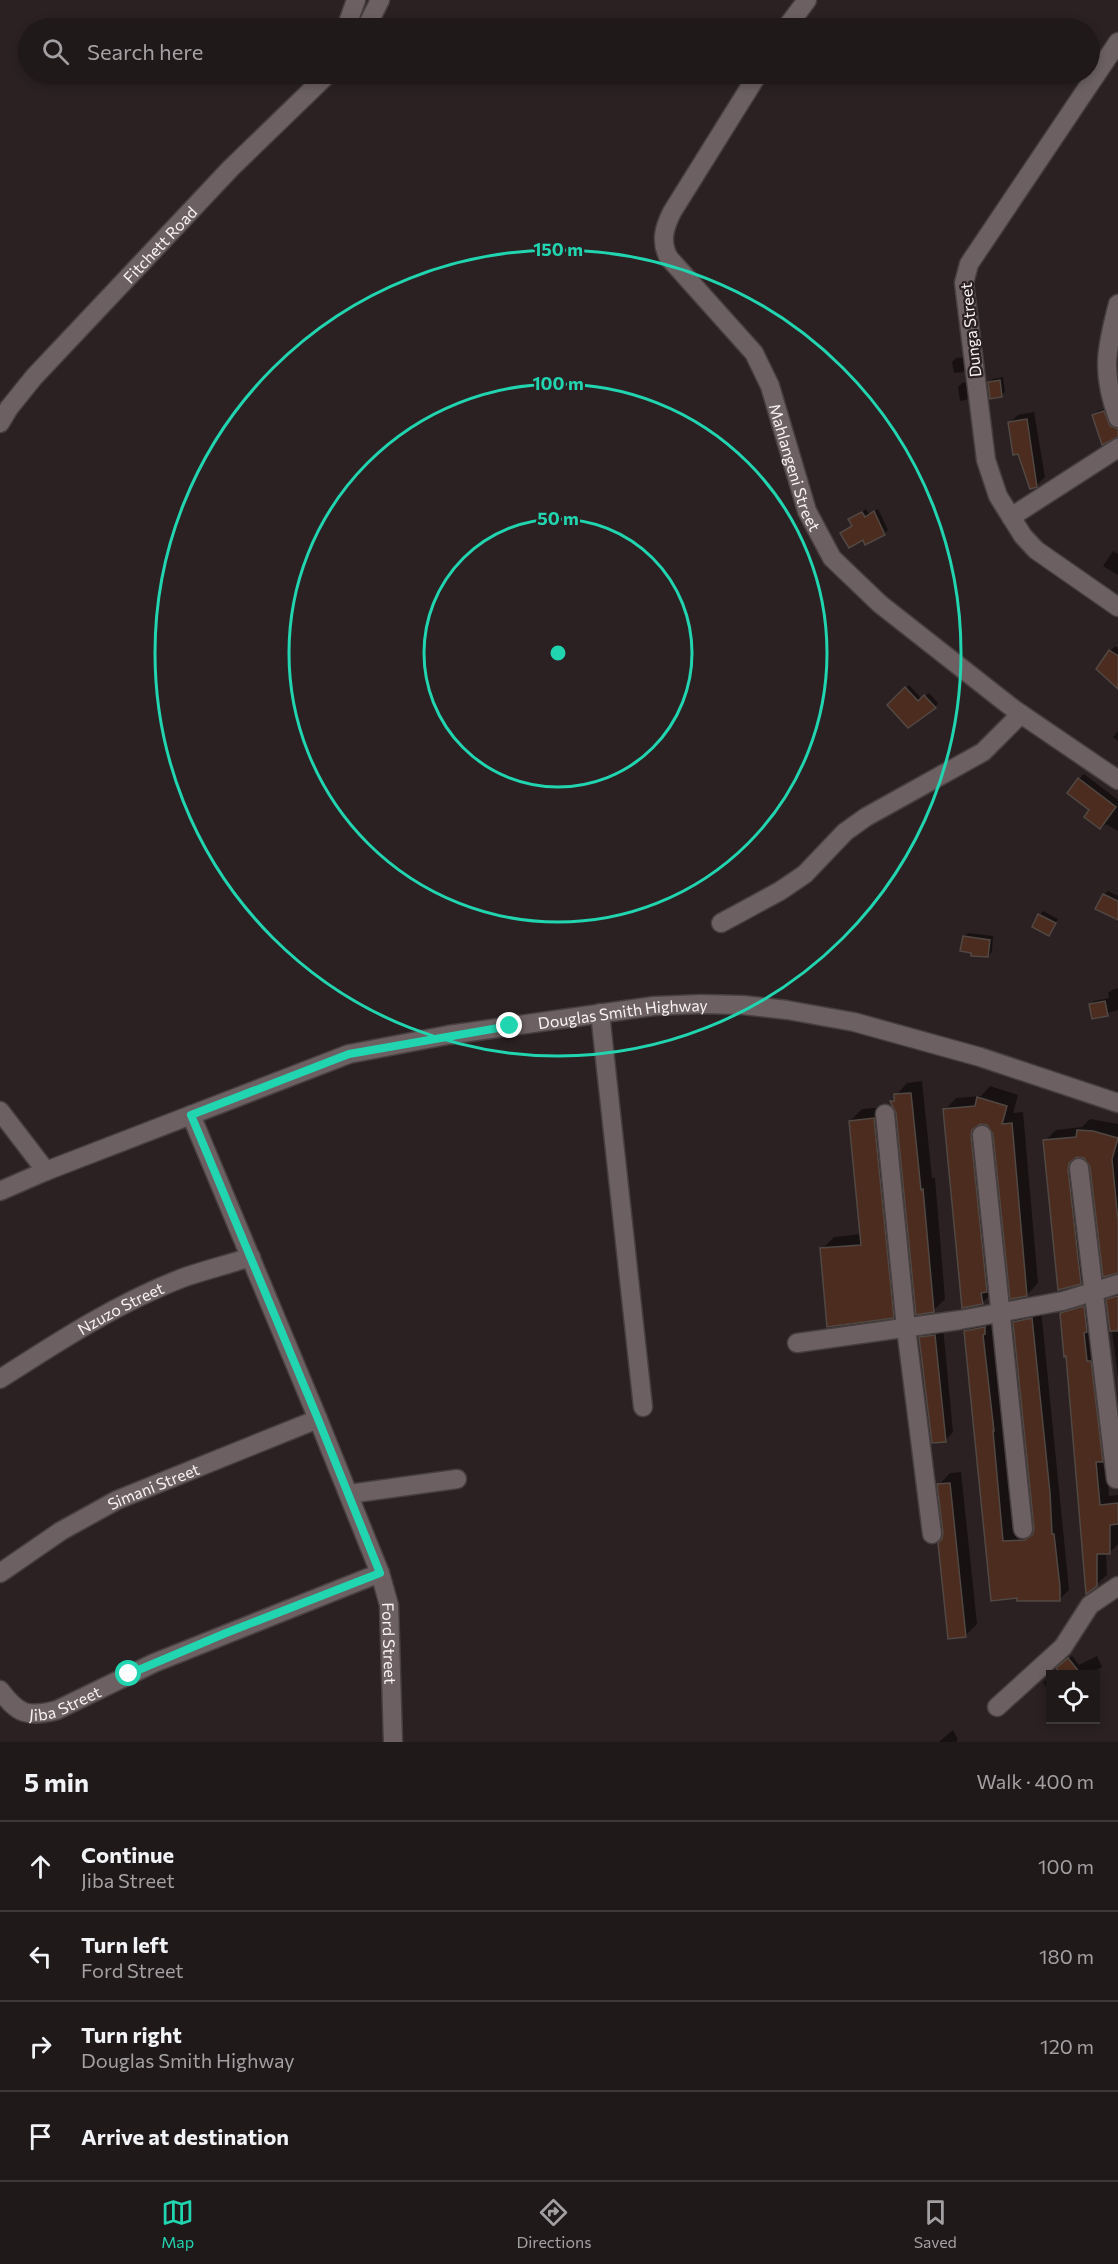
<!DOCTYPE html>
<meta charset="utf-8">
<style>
:root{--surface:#20191a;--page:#282223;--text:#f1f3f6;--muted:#a2a0a2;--line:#3d3839;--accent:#21d5b0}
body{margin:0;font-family:Commissioner,sans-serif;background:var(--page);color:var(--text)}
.controls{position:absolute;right:18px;bottom:18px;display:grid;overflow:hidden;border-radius:0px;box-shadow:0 3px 9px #0003}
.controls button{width:54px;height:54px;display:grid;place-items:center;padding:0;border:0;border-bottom:2px solid var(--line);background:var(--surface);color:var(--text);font:30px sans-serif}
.stop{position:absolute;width:18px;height:18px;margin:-14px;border:4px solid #21d5b0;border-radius:50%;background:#fff}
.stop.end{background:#21d5b0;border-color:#fff;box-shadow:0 2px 6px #0008}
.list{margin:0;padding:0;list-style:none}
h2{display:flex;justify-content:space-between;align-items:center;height:78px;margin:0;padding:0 24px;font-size:26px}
h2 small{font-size:20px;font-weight:400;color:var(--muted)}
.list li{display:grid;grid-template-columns:39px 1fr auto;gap:18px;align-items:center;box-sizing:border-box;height:90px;padding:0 24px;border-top:2px solid var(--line)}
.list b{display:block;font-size:22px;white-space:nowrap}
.list p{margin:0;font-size:20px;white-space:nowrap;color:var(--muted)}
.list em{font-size:20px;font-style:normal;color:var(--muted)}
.icon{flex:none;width:33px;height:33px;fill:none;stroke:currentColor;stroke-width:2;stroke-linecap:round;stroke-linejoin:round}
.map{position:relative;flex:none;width:1118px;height:1742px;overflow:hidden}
.search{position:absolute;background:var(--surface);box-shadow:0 3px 9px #0003;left:18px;right:18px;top:18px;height:66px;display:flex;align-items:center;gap:15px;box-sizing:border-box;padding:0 21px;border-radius:33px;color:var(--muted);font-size:22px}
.sheet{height:438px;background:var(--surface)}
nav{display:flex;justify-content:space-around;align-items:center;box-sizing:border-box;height:84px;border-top:2px solid var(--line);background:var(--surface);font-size:16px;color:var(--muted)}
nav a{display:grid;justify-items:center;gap:3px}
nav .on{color:var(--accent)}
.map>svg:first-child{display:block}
</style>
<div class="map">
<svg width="1118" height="1742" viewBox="0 0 1118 1742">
<rect width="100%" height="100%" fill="#2b2122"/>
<!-- shadow -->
<g fill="#0007">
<path d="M966 357 967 368 963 372 954 373 952 362 956 358Z"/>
<path d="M1003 377 1005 392 1001 396 989 382 993 379Z"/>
<path d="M969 382V396L966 400 960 401 958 387 962 383Z"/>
<path d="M1108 408 1113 420 1109 424 1094 415 1098 411Z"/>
<path d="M1034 412 1045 477 1037 485 1010 422 1018 415Z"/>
<path d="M866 509 869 514 878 509 888 530 884 534 863 538 853 525 850 520Z"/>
<path d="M1113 551 1118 554V575L1103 566Z"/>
<path d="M1115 646 1118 648V687L1110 651Z"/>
<path d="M909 685 922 699 929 693 938 703 935 707 889 705Z"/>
<path d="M1118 731V741L1113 737Z"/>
<path d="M1084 774 1118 800V831L1106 824 1102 828 1086 817 1091 810 1079 779Z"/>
<path d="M1108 891 1118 896V918L1104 895Z"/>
<path d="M1043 911 1058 919 1049 934 1040 915Z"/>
<path d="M968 933 993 936 992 952 988 956 964 937Z"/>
<path d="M1118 988V1010L1093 1017 1091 1005 1094 1001 1109 998 1108 993 1112 990Z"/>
<path d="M922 1081 932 1178H935L945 1299 933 1311 898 1112 891 1101 907 1083Z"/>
<path d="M990 1086 1018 1095 1013 1113 1023 1112 1038 1283 1027 1295 995 1133 988 1123 982 1124 998 1279 994 1291 982 1303 945 1110 956 1098 981 1096Z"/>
<path d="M886 1107 905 1304 893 1317 822 1249 834 1237 861 1234 850 1121 862 1109Z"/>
<path d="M1090 1119 1118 1124V1272L1092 1166 1085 1156 1078 1157 1092 1271 1081 1282 1045 1141 1056 1130 1082 1127Z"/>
<path d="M1118 1290V1377L1108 1300Z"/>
<path d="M1093 1298 1109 1496 1118 1495V1544L1109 1553H1106L1107 1575 1096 1585 1062 1314 1072 1304Z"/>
<path d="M1041 1309 1069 1590 1059 1600 1019 1596 993 1599 966 1331 976 1321 995 1323 992 1326 1004 1420 1002 1421 1013 1531 1035 1529 1014 1322 1024 1312Z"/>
<path d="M943 1327 953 1432 945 1441 920 1338 928 1329Z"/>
<path d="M961 1472 977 1624 965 1636 943 1540 945 1533 939 1485 950 1473Z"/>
<path d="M1072 1656 1079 1665 1097 1656 1102 1667 1090 1674H1051Z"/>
<path d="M1050 1675V1692L1043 1683Z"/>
<path d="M953 1730 958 1740 956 1742H939Z"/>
</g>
<!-- building -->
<g fill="#4c2c1e" stroke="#514844" stroke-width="1.5">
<path d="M1000 380 1002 397 990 399 988 382Z"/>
<path d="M1104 411 1110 426 1118 429V437L1102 445 1092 415Z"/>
<path d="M1027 419 1037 487 1030 489 1018 454 1013 455 1008 422Z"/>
<path d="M874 511 885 535 865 545 863 540 849 548 840 533 852 526 848 519 862 512 865 517Z"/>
<path d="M1109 650 1118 656V689L1096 669Z"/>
<path d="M905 687 918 701 924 695 936 708 908 728 887 705Z"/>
<path d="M1078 778 1116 807 1100 829 1084 817 1089 810 1067 793Z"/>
<path d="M1103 894 1118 901V920L1095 909Z"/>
<path d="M1038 914 1056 923 1049 936 1032 927Z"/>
<path d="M963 936 990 940 988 957 971 956V953L960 951Z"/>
<path d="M1105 1001 1108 1016 1092 1019 1089 1004Z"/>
<path d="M911 1093 921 1190 923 1189 934 1312 916 1315 896 1113 890 1101H894V1094Z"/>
<path d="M977 1097 1007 1106 1002 1124 1012 1123 1027 1296 1010 1299 993 1134 987 1125 980 1124 972 1130 971 1136 987 1292 981 1293 983 1304 962 1308 943 1109 975 1106Z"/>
<path d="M874 1118 894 1318 827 1327 820 1248 861 1245 849 1121Z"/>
<path d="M1077 1130 1093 1131 1118 1138 1112 1159 1118 1221V1273L1103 1277 1090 1167 1084 1158 1077 1157 1069 1163 1068 1169 1081 1284 1058 1290 1043 1140 1076 1137Z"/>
<path d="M1118 1296V1331H1110L1106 1299Z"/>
<path d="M1084 1306 1087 1332 1084 1333 1087 1361H1091L1103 1462H1096L1100 1505 1118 1503V1524L1110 1525V1554H1097V1586L1086 1594 1066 1356 1064 1357 1060 1313Z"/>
<path d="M1032 1318 1050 1493 1052 1534H1054L1060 1587V1601H1017V1598L991 1601 964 1331 985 1327V1334L983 1335 994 1431H993L1003 1541 1025 1540 1033 1534 1034 1528 1013 1322Z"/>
<path d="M935 1335 946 1442 932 1443 919 1337Z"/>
<path d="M950 1483 966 1637 948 1639 938 1543 942 1539 943 1533 937 1484Z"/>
<path d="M1068 1658 1081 1674H1061L1056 1668Z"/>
</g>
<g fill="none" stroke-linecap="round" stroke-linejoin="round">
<defs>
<g id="minor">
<path d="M346 28 356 0"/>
<path d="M366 28 380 0"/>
<path d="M786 28 807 0"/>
<path d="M1118 42 969 264 964 283 986 460 998 496 1023 536 1036 550 1118 607"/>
<path id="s1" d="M758 74 672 212C664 228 660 242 669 258L754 353 770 386 807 511 832 558 880 604 1015 710 1118 780"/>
<path d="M1118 304C1106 349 1101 373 1118 418"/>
<path id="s2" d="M0 423 9 408 34 377 231 168 328 74"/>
<path d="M1011 517 1118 448"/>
<path d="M721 923 780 891 805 874 845 832 866 817 983 752 1021 714"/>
<path d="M600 1013 643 1407"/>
<path d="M0 1111 46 1171"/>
<path d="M885 1114 906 1328 932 1534"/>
<path id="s3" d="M191 1115 318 1419 380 1573 389 1605 393 1742"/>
<path d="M982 1135 1023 1529"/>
<path d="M1079 1168 1116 1479"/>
<path id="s4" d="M0 1191 46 1171 349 1054 448 1035 654 1006 701 1004 743 1005 787 1010 854 1022 980 1057 1118 1103"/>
<path d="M797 1343 960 1320 1063 1301 1118 1284"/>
<path id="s5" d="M0 1379C59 1341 119 1302 185 1277 206 1270 229 1264 251 1257"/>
<path d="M349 1494 457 1479"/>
<path id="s6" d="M0 1573 61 1531 117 1500 318 1419"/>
<path id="s7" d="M0 1690C18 1714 27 1718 57 1710L154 1663 380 1573"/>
<path d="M997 1707 1063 1647 1090 1605 1118 1586"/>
</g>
</defs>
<!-- minor casing -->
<use href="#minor" stroke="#463e3f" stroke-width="21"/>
<!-- minor -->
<use href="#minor" stroke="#6c6062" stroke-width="18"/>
</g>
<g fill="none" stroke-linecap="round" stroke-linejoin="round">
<!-- route -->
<path stroke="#21d5b0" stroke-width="8" d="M129 1674 226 1633 380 1573 318 1419 191 1115 349 1054 510 1026"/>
</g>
<!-- distance rings -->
<g fill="none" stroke="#21d5b0" stroke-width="3">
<circle cx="558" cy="653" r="134"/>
<circle cx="558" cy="653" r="269"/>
<circle cx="558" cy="653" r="403"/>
</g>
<g text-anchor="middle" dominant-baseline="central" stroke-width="4.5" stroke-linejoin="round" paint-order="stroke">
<!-- street labels -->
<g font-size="16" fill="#f9f2f3" stroke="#2b2122">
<text stroke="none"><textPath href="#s2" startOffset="240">Fitchett Road</textPath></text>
<text transform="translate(970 330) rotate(-96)">Dunga Street</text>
<text stroke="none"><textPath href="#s1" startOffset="460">Mahlangeni Street</textPath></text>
<text stroke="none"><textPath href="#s4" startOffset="652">Douglas Smith Highway</textPath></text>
<text stroke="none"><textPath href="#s5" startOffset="140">Nzuzo Street</textPath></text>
<text stroke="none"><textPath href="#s6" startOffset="177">Simani Street</textPath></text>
<text stroke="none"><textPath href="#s3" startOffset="567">Ford Street</textPath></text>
<text stroke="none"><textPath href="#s7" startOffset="76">Jiba Street</textPath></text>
</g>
</g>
<circle cx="558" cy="653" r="9" fill="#21d5b0" stroke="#2b2122" stroke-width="3"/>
<g font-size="18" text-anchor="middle" font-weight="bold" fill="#21d5b0" stroke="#2b2122" stroke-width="4.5" stroke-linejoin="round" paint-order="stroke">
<text x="558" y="256">150 m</text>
<text x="558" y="390">100 m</text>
<text x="558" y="525">50 m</text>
</g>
</svg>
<div class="controls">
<button><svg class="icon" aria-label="locate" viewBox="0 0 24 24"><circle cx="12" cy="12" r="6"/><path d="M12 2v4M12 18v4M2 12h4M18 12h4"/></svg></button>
</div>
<div class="stop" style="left:129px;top:1674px"></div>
<div class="stop end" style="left:510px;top:1026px"></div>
<div class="search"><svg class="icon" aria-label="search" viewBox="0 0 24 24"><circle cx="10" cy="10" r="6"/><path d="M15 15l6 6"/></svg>Search here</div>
</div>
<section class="sheet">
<h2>5 min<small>Walk · 400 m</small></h2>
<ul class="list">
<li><svg class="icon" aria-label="ahead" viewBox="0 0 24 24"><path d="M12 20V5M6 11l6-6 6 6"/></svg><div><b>Continue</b><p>Jiba Street</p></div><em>100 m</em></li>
<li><svg class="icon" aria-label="left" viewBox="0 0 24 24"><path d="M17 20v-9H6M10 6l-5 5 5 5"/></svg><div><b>Turn left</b><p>Ford Street</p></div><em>180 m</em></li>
<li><svg class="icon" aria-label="right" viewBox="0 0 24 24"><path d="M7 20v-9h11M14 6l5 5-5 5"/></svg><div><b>Turn right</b><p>Douglas Smith Highway</p></div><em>120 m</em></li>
<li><svg class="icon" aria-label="arrive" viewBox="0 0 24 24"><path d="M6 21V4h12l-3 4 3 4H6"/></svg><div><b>Arrive at destination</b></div></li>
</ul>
</section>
<nav>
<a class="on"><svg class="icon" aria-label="map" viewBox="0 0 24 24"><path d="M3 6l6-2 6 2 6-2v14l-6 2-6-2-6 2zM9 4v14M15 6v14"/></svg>Map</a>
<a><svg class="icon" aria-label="directions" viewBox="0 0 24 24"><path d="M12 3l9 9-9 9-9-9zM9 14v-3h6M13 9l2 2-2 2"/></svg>Directions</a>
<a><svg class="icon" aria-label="saved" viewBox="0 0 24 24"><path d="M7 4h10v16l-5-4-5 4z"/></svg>Saved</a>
</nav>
